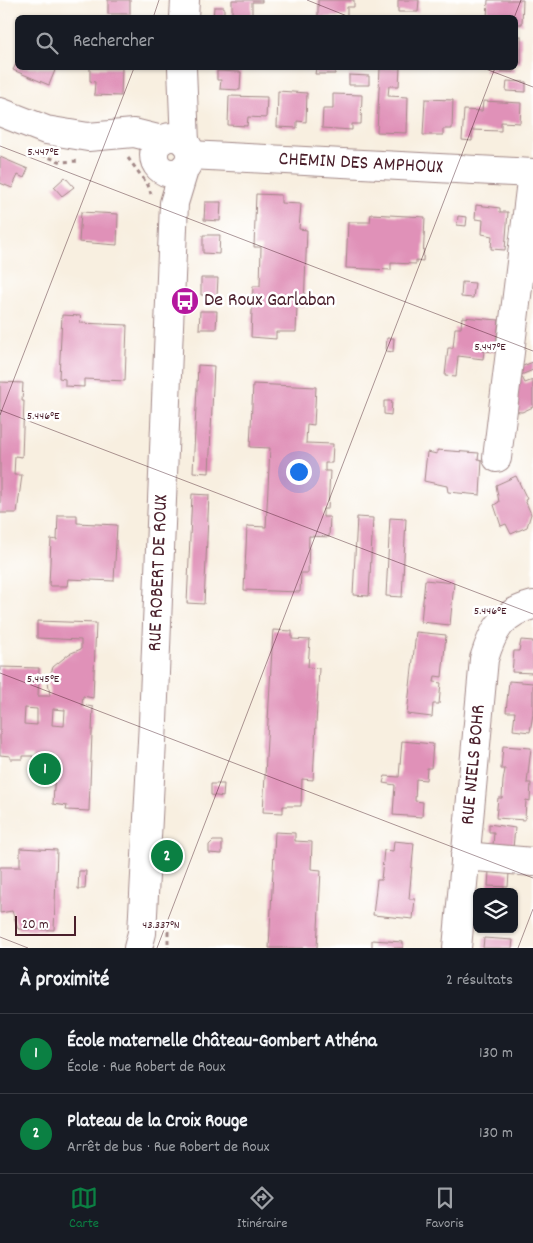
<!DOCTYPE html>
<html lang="fr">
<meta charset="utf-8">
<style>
:root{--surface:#171b24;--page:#242831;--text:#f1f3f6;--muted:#9ea1a6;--line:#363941;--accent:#0b8043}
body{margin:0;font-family:Dekko,sans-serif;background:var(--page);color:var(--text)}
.controls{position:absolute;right:15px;bottom:15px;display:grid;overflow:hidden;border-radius:8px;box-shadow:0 1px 4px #0004}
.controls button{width:45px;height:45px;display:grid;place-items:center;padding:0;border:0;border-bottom:1px solid var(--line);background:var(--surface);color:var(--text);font:25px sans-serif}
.scale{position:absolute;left:15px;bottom:12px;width:61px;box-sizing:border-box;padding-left:5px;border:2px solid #4a1f2b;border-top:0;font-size:14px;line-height:18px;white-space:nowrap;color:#4a1f2b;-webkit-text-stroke:4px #fff;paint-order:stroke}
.you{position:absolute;left:298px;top:471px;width:18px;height:18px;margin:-12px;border:4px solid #fff;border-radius:50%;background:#1a73e8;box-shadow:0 0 0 8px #1a73e833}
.badge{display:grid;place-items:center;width:32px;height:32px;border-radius:50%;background:var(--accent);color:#fff;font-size:16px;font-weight:700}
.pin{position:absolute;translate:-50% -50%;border:2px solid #fff;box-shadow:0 1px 5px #0006}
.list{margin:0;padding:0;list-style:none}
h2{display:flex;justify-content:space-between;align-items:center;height:65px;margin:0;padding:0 20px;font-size:21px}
h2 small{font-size:16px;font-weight:400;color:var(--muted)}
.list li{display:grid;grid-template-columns:32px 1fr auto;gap:15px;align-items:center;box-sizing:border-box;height:80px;padding:0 20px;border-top:1px solid var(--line)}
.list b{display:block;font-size:19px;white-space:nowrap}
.list p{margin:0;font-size:16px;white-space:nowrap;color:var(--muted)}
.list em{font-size:16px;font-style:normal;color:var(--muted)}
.icon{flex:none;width:28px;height:28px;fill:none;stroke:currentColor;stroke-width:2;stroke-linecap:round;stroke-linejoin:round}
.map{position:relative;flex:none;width:533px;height:948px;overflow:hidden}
.search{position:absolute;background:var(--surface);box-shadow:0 1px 4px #0004;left:15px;right:15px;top:15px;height:55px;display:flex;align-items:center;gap:12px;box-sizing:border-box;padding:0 18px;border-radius:8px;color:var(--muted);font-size:19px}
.sheet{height:225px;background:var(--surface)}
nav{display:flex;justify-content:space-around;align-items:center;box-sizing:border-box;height:70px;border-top:1px solid var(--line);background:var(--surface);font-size:14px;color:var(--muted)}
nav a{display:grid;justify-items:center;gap:2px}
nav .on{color:var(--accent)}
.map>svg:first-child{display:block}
</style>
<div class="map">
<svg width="533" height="948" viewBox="0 0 533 948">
<rect width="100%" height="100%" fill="#fff"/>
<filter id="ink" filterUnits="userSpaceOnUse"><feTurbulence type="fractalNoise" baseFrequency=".02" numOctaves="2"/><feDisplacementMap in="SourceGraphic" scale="10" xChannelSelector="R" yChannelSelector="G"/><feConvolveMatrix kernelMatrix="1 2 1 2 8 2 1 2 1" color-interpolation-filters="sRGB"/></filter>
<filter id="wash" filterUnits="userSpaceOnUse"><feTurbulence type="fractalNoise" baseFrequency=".0096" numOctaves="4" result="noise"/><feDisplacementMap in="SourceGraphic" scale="20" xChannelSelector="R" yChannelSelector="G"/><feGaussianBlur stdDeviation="1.12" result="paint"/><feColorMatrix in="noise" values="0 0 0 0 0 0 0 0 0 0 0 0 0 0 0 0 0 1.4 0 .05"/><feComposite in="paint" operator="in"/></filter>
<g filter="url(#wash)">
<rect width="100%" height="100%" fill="#f8efe0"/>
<g id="blocks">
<!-- building -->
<g fill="#e091b8" fill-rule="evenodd">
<rect x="108" y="0" width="22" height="14"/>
<path d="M232 0H262V2H252V18H232Z"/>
<path d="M318 0H354V7H347V16L318 18Z"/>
<path d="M398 0H419L418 12H398Z"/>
<path d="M488 0H523L522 24H516V18H487Z"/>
<path d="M214 7H224V18H213Z"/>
<rect x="516" y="36" width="5" height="27"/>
<path d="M18 60V68H56L49 85 13 70Z"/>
<path d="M90 68H122L121 96 94 95 95 82 90 81Z"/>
<path d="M316 68H335V74H315Z"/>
<path d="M380 68H400L399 86H389L388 96 408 97 407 133 377 132Z"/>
<path d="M485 68H514V72L485 71Z"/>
<path d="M217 71 241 72 240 90 220 89 221 80H217Z"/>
<path d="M349 75 369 76V85H349Z"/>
<path d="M507 81 526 82V92L506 91Z"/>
<path d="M278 91 307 93 306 122 297 121V128L277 127Z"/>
<path d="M333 94 362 95 361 124H352V130L322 128 323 109H333Z"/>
<path d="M229 96 267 97 266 118 248 117 247 126 228 125Z"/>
<path d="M425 99 453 100 452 129H443V135H423Z"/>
<path d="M483 101 521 103 520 123 501 122V131L472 130V141L462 140 464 110 482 111Z"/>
<path d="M0 157 28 169 24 178 18 175 12 188 0 183Z"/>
<path d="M65 177 74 187 62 196 54 187Z"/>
<path d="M256 194 281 195V203L301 204 299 229 307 230 304 307 297 306 296 332H276V339L251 337 253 286H260L261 247H254Z"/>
<path d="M205 202H221L220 221 204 220Z"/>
<path d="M476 205 500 208V212H508L505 250 491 249 492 236 482 234 483 220 475 219Z"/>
<path d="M81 212 118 214 117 245 79 242Z"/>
<path d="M371 214 425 217 423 261 416 260V264L391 263V270L346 268 348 222H370Z"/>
<path d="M458 216 467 217 466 226 457 225Z"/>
<path d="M203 235H220L219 254 203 253Z"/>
<path d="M201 278H218L217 296 201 295Z"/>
<path d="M462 282 475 283 473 298 461 297Z"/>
<path d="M200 311H217L216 329H199Z"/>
<path d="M62 315 81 316 80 323 127 325 125 381 84 379V387L65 386V379L59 378Z"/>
<path d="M462 317 499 320 495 352 484 351 483 359 458 356 456 377 445 376 448 348H453L455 328H461Z"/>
<path d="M387 338H394L393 352 386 351Z"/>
<path d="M533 362V370L521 375 525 383 533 380V407L522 412 507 411 512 365 523 366Z"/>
<path d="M198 365 214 366 209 473 193 472Z"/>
<path d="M0 382 23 383 22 401H24L22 457 15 456 14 475H22L17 513H0Z"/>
<path d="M253 384 316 387 314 425 307 424 306 443 333 444 332 463H325V471H330L328 509H323V517H330L329 537 309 536 308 573H301L300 592 244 590 247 526 266 527 270 448 250 447Z"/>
<path d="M384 401H392L391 415 384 414Z"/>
<path d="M437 450 479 453 478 459 482 460 480 495 448 492 447 486 424 481 427 452 437 454Z"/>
<path d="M516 476 527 499 525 500 531 514 527 527 511 534 506 524 501 526 494 505 499 502 496 485Z"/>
<path d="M192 494 209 495 204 604 187 603Z"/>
<path d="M58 515H77V523L117 525 114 581 68 579 67 586H49L51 539 57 540Z"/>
<path d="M357 517 373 518 369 596 353 595Z"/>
<path d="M390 518 406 519 402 597 386 596Z"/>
<path d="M425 580 454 583 450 625 421 622Z"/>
<path d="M37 621 96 623 93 698 83 696 82 705 93 707 89 811 66 810 67 806 53 804 55 770H58L59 760H55V757H46V760H33V756H23V759H10V756L0 755V667L39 668 38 696H50L48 681 53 667 69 654 81 649V640L37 638ZM25 708 37 709V725L24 724ZM53 709 65 710 64 726 52 725Z"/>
<path d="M273 630 292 631V639L310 640 308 667 319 668 313 780 302 779 301 806H283V813L263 812Z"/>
<path d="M416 632 446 635 442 677 435 676 434 682 441 683 439 704H433L432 717 407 714Z"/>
<path d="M521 640 533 641V673L512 672 514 651H519Z"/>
<path d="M509 681 533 683V714L530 732 513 730 515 712H506Z"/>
<path d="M402 741 433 744 431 768H427L426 780 416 779 415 801 423 802 422 817 393 815 395 785 383 783 385 776 399 777Z"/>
<path d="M503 746 531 748 527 783H531L530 801 526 800 525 820 496 818 498 798H502L503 781 505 769H501Z"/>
<path d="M211 784H224L223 797 211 795Z"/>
<path d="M489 824 515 828 513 848 493 846 494 832H489Z"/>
<path d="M275 832 295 833V841L312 842 311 869 321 870 317 948H269Z"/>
<path d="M213 841H222V854L209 853V845Z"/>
<path d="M394 841 414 843 409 899H415L413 919 373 915 377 880H381L384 850 393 851Z"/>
<path d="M20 848 57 850 54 930 18 929 12 911 0 913V867H20Z"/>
<path d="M79 871H86L85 889H78Z"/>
<path d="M489 871 509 873 508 887 488 886Z"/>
<path d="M484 938 513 940 512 948H483Z"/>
<path d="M372 940 403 942V948H372Z"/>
</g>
</g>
</g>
<g filter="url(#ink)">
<use href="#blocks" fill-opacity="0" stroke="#a18786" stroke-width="1"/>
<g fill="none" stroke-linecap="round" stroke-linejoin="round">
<defs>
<g id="minor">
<path d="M184 18 185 0"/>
<path d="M182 68 185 143"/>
<path d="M0 112 46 130 88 137 134 133 162 140"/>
<circle cx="172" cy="155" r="18"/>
<path id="s1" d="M190 155 533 173"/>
<path d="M497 458 532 173"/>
<path d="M465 856 533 862"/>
<path id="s2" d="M138 948 142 933 153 722 174 203 185 167"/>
<path id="s3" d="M457 948 484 659C493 630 502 613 533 605"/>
</g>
</defs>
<!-- minor casing -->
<use href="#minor" stroke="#a18786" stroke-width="30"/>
<!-- path -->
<g stroke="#a18786" stroke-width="3" stroke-dasharray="4 4" stroke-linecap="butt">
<path d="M42 155 62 162 79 161"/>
<path d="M128 158 148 185 151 194"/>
<path d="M168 931V948"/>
</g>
<!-- minor -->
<use href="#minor" stroke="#fff" stroke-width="28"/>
</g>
</g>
<!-- ticks -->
<path fill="none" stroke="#4a1f2b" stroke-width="1" stroke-opacity="0.45" d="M307 0 352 18M153 18 159 0M514 18 521 0M483 68 533 87M0 146 533 351M0 410 533 614M0 415 134 68M0 673 533 878M0 937 28 948M157 948 495 68M518 948 533 909"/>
<!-- icons -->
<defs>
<symbol id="bus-disc" viewBox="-11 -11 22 22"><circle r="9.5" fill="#b5179e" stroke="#fff"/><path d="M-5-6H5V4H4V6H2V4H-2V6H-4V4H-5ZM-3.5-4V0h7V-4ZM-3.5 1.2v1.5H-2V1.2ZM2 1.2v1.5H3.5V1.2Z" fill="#fff"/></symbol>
</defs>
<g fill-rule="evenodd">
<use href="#bus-disc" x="169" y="285" width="32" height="32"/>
</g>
<g text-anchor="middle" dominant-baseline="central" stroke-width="5" stroke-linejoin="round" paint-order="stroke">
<!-- street labels -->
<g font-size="20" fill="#4a1f2b" stroke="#fff">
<text stroke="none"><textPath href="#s1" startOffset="171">CHEMIN DES AMPHOUX</textPath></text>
<text stroke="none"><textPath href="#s2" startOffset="376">RUE ROBERT DE ROUX</textPath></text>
<text stroke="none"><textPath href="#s3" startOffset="184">RUE NIELS BOHR</textPath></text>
</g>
<!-- poi labels -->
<g font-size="20" fill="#4a1f2b" stroke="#fff" text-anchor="start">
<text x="204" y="301">De Roux Garlaban</text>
</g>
</g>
<g font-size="12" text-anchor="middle" fill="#4a1f2b" stroke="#fff" stroke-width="5" stroke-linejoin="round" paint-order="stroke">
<text x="43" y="155">5.447°E</text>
<text x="490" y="350">5.447°E</text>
<text x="43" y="419">5.446°E</text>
<text x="490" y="614">5.446°E</text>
<text x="43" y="682">5.445°E</text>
<text x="161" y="928">43.337°N</text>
</g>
</svg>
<div class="controls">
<button><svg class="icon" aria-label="layers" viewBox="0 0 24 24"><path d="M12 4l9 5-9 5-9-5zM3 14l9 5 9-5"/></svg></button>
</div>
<div class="scale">20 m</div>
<div class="you"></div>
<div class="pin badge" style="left:45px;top:769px">1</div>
<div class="pin badge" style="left:167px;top:856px">2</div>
<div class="search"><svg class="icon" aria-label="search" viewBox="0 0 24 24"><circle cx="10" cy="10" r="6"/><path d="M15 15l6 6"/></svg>Rechercher</div>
</div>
<section class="sheet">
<h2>À proximité<small>2 résultats</small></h2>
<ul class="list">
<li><span class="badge">1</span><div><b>École maternelle Château-Gombert Athéna</b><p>École · Rue Robert de Roux</p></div><em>130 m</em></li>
<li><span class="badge">2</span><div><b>Plateau de la Croix Rouge</b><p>Arrêt de bus · Rue Robert de Roux</p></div><em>130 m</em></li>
</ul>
</section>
<nav>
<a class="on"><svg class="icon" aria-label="map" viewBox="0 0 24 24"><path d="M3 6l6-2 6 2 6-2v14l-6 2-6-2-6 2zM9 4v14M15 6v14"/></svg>Carte</a>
<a><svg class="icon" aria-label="directions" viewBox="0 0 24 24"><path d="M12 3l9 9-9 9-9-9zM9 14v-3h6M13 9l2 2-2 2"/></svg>Itinéraire</a>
<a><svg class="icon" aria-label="saved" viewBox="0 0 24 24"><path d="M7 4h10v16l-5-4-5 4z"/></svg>Favoris</a>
</nav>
